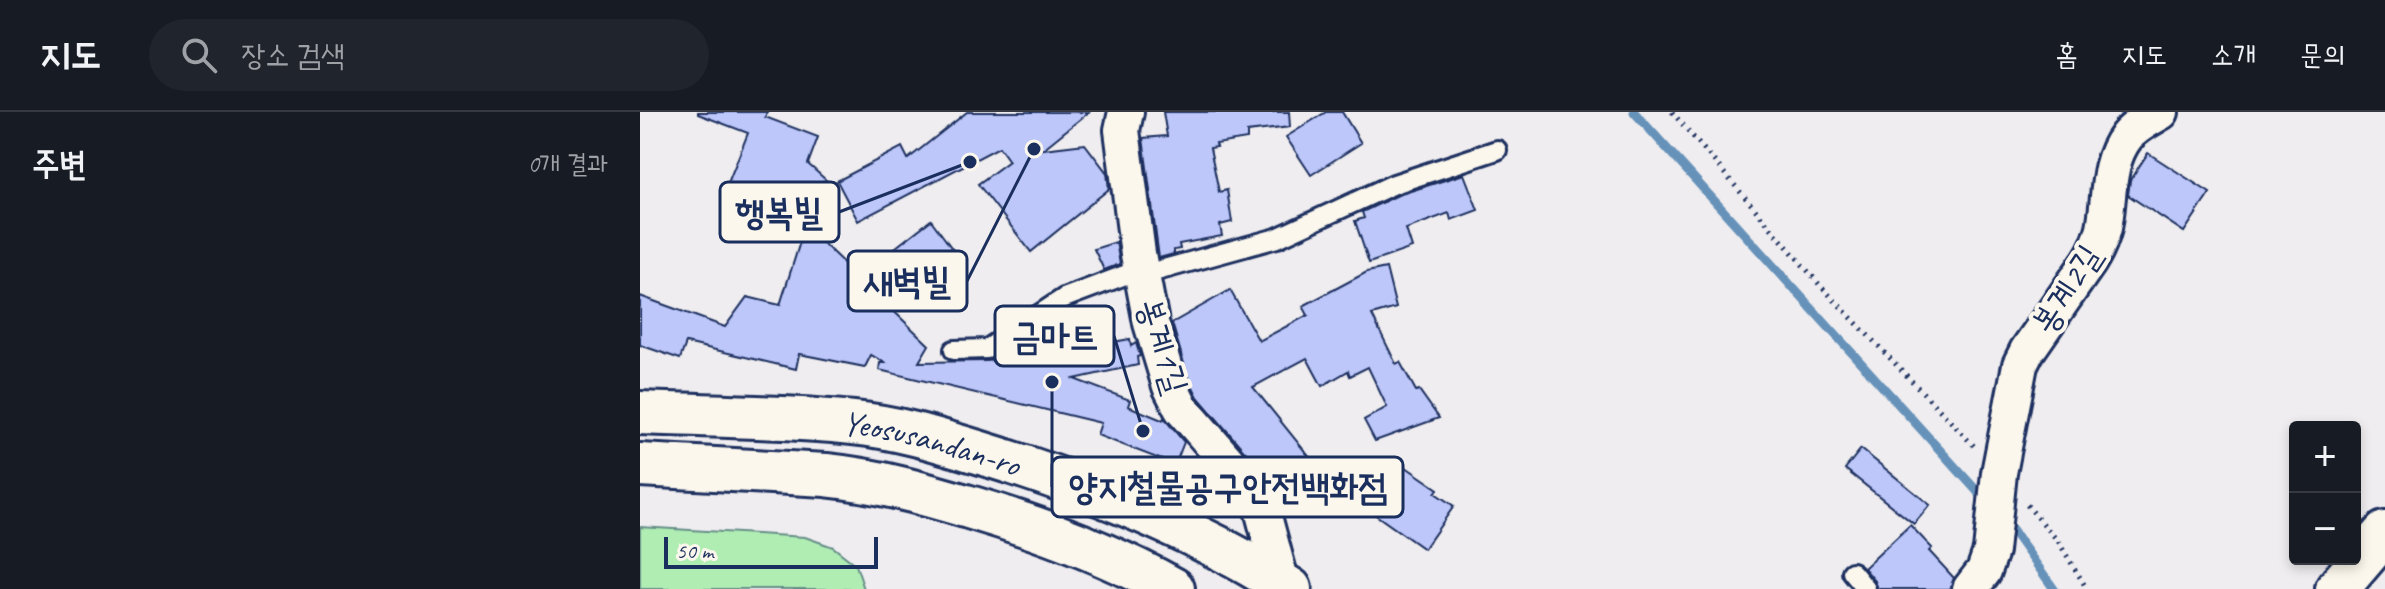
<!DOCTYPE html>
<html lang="ko">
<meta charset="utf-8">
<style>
:root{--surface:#171b24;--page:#20242c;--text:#f1f3f6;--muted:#9ea1a6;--line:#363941}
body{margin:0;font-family:Caveat,"Poor Story",sans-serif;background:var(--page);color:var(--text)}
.controls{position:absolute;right:24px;bottom:24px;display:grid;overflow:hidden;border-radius:8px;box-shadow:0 4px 12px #0003}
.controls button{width:72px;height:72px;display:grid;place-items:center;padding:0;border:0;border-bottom:2px solid var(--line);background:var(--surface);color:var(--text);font:40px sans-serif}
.scale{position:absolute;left:24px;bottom:20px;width:214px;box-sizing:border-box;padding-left:8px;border:4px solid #1b2f5e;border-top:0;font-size:22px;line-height:28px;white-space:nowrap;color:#1b2f5e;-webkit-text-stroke:6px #fbf7ec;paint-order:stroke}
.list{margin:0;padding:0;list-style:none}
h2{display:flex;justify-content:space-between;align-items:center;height:104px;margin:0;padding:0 32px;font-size:34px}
h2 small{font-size:26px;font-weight:400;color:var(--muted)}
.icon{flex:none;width:44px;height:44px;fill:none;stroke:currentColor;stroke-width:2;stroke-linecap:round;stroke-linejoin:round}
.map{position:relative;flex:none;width:1745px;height:477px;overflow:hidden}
header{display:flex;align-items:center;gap:48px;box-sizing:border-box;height:112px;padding:0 40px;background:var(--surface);border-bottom:2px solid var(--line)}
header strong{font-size:38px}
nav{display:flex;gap:44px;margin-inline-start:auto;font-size:28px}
.search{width:560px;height:72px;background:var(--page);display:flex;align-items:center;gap:20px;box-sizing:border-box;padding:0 28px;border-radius:44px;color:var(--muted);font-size:30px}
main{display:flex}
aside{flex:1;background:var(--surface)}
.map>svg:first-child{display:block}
</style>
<header>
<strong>지도</strong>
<div class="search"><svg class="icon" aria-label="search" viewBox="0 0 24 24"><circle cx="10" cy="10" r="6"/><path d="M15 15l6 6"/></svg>장소 검색</div>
<nav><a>홈</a><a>지도</a><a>소개</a><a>문의</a></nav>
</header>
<main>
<aside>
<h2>주변<small>0개 결과</small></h2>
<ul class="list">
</ul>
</aside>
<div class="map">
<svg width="1745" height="477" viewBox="0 0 1745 477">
<rect width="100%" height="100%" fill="#efedef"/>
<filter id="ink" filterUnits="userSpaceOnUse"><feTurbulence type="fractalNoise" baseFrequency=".0125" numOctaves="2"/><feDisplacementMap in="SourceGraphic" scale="16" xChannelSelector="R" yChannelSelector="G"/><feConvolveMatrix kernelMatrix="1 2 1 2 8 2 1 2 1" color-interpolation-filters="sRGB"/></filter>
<g filter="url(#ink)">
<!-- green -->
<path fill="#b0edb3" stroke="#668e88" stroke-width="2" d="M0 415 165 425 193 435 216 453 224 477H0Z"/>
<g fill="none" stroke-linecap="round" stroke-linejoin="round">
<!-- stream -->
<g stroke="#6692ba" stroke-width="9">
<path d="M994 0 1346 389"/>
<path d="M1365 408 1414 477"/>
</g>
</g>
<!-- building -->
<g fill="#bdc7f9" stroke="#1b2f5e" stroke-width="2">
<path d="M58 0H127L125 5 178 25 168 52 195 76 162 111 84 81 108 21 58 2Z"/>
<path d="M327 0H449L403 37 445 32 467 61 469 77 391 140 338 72 369 49 359 35 218 109 197 69 262 35 268 47Z"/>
<path d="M523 0H649L650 15 607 20V27L576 32 577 35 570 36 579 80 587 78 592 110 580 113 582 124 539 132 540 137 534 138V142L519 146 503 26 527 24Z"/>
<path d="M686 0H702L721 31 671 63 646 25Z"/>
<path d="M1508 41 1570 81 1544 120 1488 83 1490 68Z"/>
<path d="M824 62 838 98 811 108 809 101 766 117 772 136 729 151 715 109 724 106 722 100 758 83Z"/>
<path d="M291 108 319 146 260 192 238 149Z"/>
<path d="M165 114 289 233 279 250 347 249 365 246 366 240 459 244 457 233 490 227 491 234 496 231 500 244 497 245 498 253 434 267 490 288 488 294 522 308 524 306 544 330 535 353 457 323 461 311 239 258 240 251H245L231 243 225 255 159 242 156 257 46 231 40 247 0 233V184L85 215 107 185 140 193Z"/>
<path d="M476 130 480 152 464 158 454 137Z"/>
<path d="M746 156 756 196 732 203 756 252 760 250 776 279 779 278 799 306 735 329 724 308 747 295 728 255 710 264 708 259 682 274 667 246 613 275 676 353 655 370 652 367 635 381 614 350 558 285 548 265 532 211 590 178 619 229 668 203 663 194 727 160Z"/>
<path d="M1221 337 1290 393 1274 412 1205 357Z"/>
<path d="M766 355 798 377 795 381 814 394 784 437 733 401Z"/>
<path d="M1270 413 1292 436 1289 439 1314 466 1310 477H1238L1235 469 1224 456Z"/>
</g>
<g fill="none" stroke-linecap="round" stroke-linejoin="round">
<defs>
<g id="service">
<path d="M502 163 637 126 754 72 857 38"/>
<path d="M314 238 347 237 424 186 501 157"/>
<path d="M1212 460 1226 477"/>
</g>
<g id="minor">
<path d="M486 0 482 18 498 142 511 211 530 274 541 296 599 363 622 397 642 472"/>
<path d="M1330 477 1344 459 1351 439 1359 361 1380 253 1387 239 1449 150C1456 139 1461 128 1464 116 1470 86 1466 51 1486 25 1495 14 1509 7 1521 0"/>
</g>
<g id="tertiary">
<path id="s1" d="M0 301C71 304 143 304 213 311 256 315 298 328 338 340 446 373 555 416 650 477"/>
<path d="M0 353 186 363C235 368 282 381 329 395 400 416 469 441 533 477"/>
<path d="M1697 477 1745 421"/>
</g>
</defs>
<!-- service casing -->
<use href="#service" stroke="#1b2f5e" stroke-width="24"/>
<!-- minor casing -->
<use href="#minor" stroke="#1b2f5e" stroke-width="40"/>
<!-- tertiary casing -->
<use href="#tertiary" stroke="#1b2f5e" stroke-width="48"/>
<!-- path -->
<g stroke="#1b2f5e" stroke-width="5" stroke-dasharray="2 6" stroke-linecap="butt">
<path d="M1032 0 1179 172 1335 335"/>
<path d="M1387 393 1418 429 1447 477"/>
</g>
<!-- service -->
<use href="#service" stroke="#fbf7ec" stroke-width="18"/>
<!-- minor -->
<use href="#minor" stroke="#fbf7ec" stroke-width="34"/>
<!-- tertiary -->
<use href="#tertiary" stroke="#fbf7ec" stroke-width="42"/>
</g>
</g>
<g text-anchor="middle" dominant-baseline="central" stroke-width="8" stroke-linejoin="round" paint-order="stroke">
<!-- street labels -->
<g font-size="34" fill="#1b2f5e" stroke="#fbf7ec">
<text transform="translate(1426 177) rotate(-57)">봉계2길</text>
<text transform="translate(523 234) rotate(73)">봉계1길</text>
<text stroke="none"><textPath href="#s1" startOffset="294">Yeosusandan-ro</textPath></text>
</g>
</g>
<!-- callouts -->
<path fill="none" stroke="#1b2f5e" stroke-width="3" d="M330 50L199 100M394 37L327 169M503 319L474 224M412 270L412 375"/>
<g fill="#1b2f5e" stroke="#fbf7ec" stroke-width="3">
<circle cx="330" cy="50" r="8"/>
<circle cx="394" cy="37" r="8"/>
<circle cx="503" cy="319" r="8"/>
<circle cx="412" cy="270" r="8"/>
</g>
<g fill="#fbf7ec" stroke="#1b2f5e" stroke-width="3">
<rect x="80" y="70" width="119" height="60" rx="8"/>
<rect x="208" y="139" width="119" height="60" rx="8"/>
<rect x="355" y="194" width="119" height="60" rx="8"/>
<rect x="412" y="345" width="351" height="60" rx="8"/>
</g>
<g font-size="36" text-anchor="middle" font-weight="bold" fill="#1b2f5e">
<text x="139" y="112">행복빌</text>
<text x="267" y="181">새벽빌</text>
<text x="415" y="236">금마트</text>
<text x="588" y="387">양지철물공구안전백화점</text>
</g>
</svg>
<div class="controls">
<button>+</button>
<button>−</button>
</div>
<div class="scale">50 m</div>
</div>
</main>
